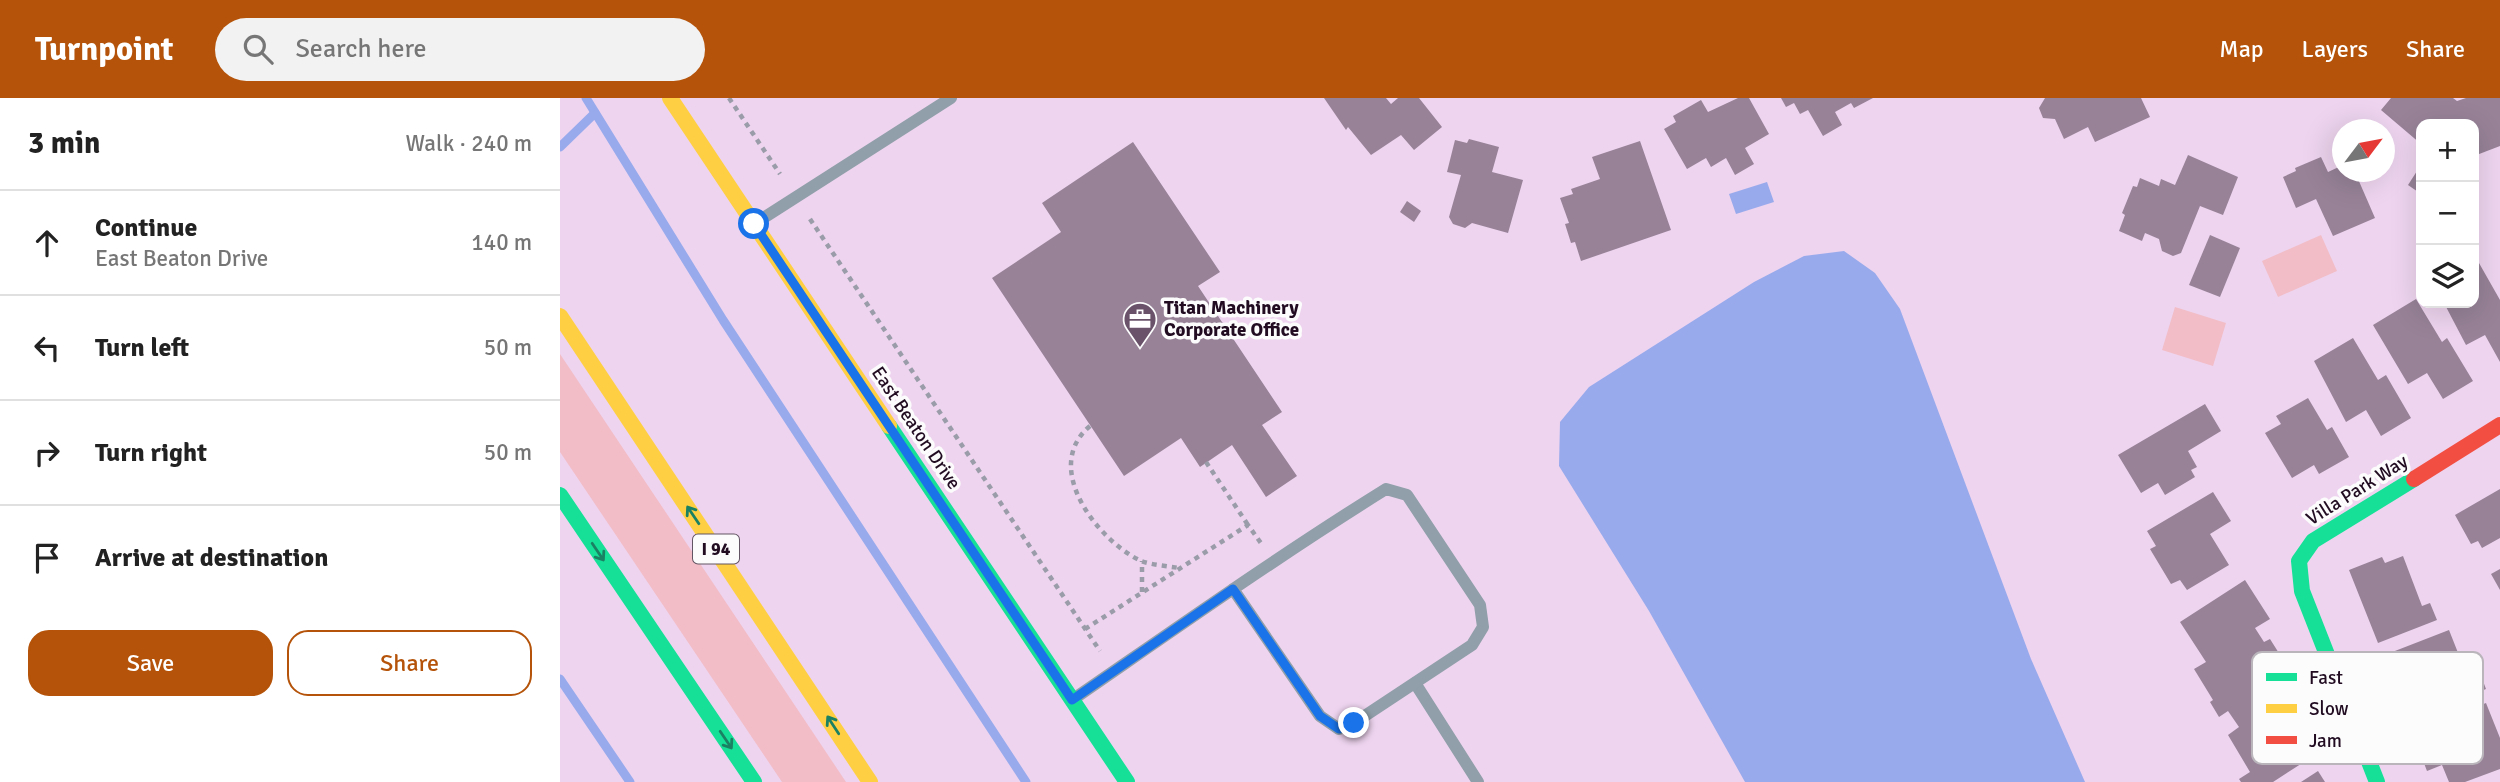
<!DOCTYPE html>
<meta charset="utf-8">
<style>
:root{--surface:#fff;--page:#f2f2f2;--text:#222;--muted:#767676;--line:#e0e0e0;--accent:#b45309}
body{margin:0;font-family:Signika,sans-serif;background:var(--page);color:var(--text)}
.controls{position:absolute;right:21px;top:21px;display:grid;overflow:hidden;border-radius:14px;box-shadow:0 7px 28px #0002}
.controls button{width:63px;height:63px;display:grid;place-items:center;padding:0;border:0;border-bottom:2px solid var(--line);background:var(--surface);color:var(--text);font:35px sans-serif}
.compass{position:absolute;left:1772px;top:21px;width:63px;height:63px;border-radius:50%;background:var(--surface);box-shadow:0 7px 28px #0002;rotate:58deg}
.stop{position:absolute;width:21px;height:21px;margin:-16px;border:5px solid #1a73e8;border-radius:50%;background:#fff}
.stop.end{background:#1a73e8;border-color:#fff;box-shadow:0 2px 7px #0008}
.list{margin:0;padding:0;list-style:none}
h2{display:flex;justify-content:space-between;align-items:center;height:91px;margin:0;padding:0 28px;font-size:30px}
h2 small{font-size:23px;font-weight:400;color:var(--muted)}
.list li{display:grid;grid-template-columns:46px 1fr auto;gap:21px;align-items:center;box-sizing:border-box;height:105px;padding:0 28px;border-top:2px solid var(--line)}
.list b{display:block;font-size:26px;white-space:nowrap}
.list p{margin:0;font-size:23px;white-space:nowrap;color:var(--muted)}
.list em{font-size:23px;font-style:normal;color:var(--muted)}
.actions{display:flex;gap:14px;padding:21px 28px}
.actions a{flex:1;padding:16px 0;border:2px solid var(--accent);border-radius:21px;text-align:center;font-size:24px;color:var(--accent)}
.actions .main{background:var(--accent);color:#fff}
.icon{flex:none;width:38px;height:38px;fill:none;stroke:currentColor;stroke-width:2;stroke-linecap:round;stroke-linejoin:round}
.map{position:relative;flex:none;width:1940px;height:684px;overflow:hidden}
header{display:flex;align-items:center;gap:42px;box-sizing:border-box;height:98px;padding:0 35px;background:var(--accent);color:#fff}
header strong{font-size:33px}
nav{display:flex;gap:38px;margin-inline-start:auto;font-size:24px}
.search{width:490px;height:63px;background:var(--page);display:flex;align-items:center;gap:18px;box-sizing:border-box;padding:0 24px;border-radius:38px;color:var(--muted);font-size:26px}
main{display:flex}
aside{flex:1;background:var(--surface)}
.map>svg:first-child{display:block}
</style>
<header>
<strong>Turnpoint</strong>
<div class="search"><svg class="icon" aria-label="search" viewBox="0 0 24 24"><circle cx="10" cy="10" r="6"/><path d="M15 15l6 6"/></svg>Search here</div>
<nav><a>Map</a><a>Layers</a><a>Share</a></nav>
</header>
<main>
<aside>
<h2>3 min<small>Walk · 240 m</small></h2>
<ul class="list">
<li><svg class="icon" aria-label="ahead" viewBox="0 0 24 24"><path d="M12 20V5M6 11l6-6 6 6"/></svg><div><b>Continue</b><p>East Beaton Drive</p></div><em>140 m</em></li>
<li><svg class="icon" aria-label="left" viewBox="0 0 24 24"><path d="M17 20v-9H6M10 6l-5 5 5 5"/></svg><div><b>Turn left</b></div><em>50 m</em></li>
<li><svg class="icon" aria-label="right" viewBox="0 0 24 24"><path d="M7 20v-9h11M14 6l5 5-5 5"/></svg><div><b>Turn right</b></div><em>50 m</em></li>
<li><svg class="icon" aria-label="arrive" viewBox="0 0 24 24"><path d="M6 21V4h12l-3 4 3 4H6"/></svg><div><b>Arrive at destination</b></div></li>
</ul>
<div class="actions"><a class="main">Save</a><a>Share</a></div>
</aside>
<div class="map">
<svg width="1940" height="684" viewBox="0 0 1940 684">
<rect width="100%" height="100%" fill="#eed4ef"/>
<!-- green -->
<g fill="#f2bdc6">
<path d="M1761 137 1777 173 1718 199 1702 163Z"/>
<path d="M1615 209 1666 225 1653 268 1602 252Z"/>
<path d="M0 256 286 684H222L0 354Z"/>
</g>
<!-- water -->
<g fill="#98aaec">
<path d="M1207 84 1214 104 1176 116 1169 96Z"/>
<path d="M1284 153 1315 175 1340 211 1471 561 1525 684H1185L1089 513 999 368 1000 324 1029 289 1194 184 1244 158Z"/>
</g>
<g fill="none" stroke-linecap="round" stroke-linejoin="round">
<!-- stream -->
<g stroke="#98aaec" stroke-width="9">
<path d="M26 0 163 222 466 684"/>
<path d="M0 49 35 15"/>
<path d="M0 581 70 684"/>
</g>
</g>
<!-- building -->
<g fill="#978298">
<path d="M764 0H826L831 6 838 0H859L882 29 854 52 841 37 811 57 788 29 786 32Z"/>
<path d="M1178 0H1189L1209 36 1185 50 1194 66 1175 77 1166 60 1151 69 1146 60 1127 71 1104 31 1116 24 1113 18 1141 2 1148 14Z"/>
<path d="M1221 0H1313L1294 10 1291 5 1275 14 1282 27 1263 38 1248 12 1240 16 1234 5 1226 9Z"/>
<path d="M1485 0H1581L1590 19 1535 44 1528 29 1504 41 1495 21 1483 20 1479 10Z"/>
<path d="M1831 0H1893L1897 3 1906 0H1940V48L1914 58V26H1861V46L1821 12Z"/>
<path d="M909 41 939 49 932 74 963 82 948 135 912 125 905 130 893 126 889 119 901 77 887 74 895 42 907 45Z"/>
<path d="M1080 43 1111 132 1021 163 1015 144 1011 145 1005 126 1009 125 1000 100 1013 96 1011 91 1040 81 1032 59Z"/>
<path d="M573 44 660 174 638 188 722 314 702 327 737 378 706 399 672 347 640 369 621 340 564 378 432 180 501 134 482 105Z"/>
<path d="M1628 57 1678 79 1663 117 1640 108 1621 155 1613 158 1602 153 1599 141 1585 135 1582 143 1559 133 1565 117 1562 115 1573 88 1577 89 1580 80 1599 88 1601 81 1615 87Z"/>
<path d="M1761 59 1768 74 1783 67V74H1795L1815 120 1773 138 1756 101 1736 110 1723 79 1736 73 1735 70Z"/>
<path d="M1857 73 1861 76V96L1848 87Z"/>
<path d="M847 103 861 113 854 124 840 114Z"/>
<path d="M1650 137 1680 150 1660 199 1629 187Z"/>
<path d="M1919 165 1940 202V264L1925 237 1906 247 1884 205H1914V168Z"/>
<path d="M1856 201 1882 244 1887 240 1913 283 1883 301 1867 275 1848 286 1813 227Z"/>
<path d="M1793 240 1818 282 1826 277 1851 320 1821 338 1806 312 1786 324 1754 263Z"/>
<path d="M1748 300 1767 332 1772 329 1789 359 1759 376 1754 367 1732 380 1705 335 1721 326 1716 318Z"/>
<path d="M1645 306 1661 333 1628 353 1637 369 1631 372 1635 379 1605 397 1598 385 1581 395 1558 357Z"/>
<path d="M1940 391V440L1922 450 1918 443 1911 446 1895 417Z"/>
<path d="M1653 394 1671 423 1650 436 1669 467 1627 492 1620 482 1611 486 1590 451 1596 448 1587 433Z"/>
<path d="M1843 458 1862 508 1870 505 1877 522 1818 545 1789 472 1822 459 1825 465Z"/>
<path d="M1940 471V492L1931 476Z"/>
<path d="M1685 482 1710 521 1695 530 1704 544 1710 541 1729 571 1715 580 1725 596 1728 594 1752 632 1749 634 1761 653 1713 684H1681L1679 681 1690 674 1668 637 1679 629 1668 613 1659 619 1650 604 1653 602 1634 571 1646 564 1620 524Z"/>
<path d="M1889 532 1906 575 1918 570 1926 591 1864 616 1856 594 1861 592 1857 582 1835 590 1822 558Z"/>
<path d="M1926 605 1940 640V671L1905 684H1889L1882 667 1867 673 1852 634Z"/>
<path d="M1758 673 1765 684H1741Z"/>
</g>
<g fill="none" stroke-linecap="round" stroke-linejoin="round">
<!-- path -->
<g stroke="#9a9da9" stroke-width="4.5" stroke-dasharray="5 5" stroke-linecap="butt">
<path d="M169 0 220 76"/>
<path d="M250 121 540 553"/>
<path d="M530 328C481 369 537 442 581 463 592 467 607 468 619 470"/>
<path d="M646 364 688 427"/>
<path d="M582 494V463"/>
<path d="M525 531 688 427 703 448"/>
</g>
<!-- lane -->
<g stroke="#909fa9" stroke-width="12">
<path d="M197 124 391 0"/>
<path d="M855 585 918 684"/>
<path d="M515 600C618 529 720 457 826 391L847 397 920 507 923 529 912 547 794 625 779 631 760 618 673 491"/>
</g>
<!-- fast -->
<g stroke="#16e098" stroke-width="16">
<path d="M329 328 567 684"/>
<path d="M0 397 194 684"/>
<path d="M1817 684 1742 493 1739 463 1753 443 1854 381"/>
</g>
<!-- slow -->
<g stroke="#ffcf43" stroke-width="16">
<path d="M110 0 329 328"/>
<path d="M0 218 310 684"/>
</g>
<!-- jam -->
<path stroke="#f24e42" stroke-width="16" d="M1854 381 1940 327"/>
</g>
<!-- one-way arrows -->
<defs><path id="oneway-shaft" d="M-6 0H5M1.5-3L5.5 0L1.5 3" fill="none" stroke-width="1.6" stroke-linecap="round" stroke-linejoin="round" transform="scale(1.75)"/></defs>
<g stroke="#1b8163">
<use href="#oneway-shaft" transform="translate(133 417) rotate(-124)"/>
<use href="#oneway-shaft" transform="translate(38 454) rotate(56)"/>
<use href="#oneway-shaft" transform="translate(273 627) rotate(-123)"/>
<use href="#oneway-shaft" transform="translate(166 642) rotate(56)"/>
</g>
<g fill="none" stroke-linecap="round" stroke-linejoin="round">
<!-- route -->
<path stroke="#1a73e8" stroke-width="9" d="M194 126 512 602 673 491 760 618 779 631 794 625"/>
</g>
<!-- icons -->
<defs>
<symbol id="office-pin" viewBox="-11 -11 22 30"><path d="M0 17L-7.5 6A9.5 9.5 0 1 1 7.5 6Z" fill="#69526a" stroke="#fcfcfc"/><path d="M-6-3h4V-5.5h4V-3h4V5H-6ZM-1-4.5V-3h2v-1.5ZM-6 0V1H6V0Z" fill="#fff"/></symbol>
</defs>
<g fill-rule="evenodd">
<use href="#office-pin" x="561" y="202" width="38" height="52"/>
</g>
<g text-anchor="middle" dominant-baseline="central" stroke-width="7" stroke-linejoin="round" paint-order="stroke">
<!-- shield labels -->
<rect fill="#fcfcfc" stroke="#635463" stroke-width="2" x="133" y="436.5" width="46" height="29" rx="5"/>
<g font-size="18" font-weight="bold" fill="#210c22">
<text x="156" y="451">I 94</text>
</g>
<!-- poi labels -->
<g font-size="19" font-weight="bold" fill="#210c22" stroke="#fcfcfc" text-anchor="start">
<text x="604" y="210">Titan Machinery<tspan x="604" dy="22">Corporate Office</tspan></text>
</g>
<!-- street labels -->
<g font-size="19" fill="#210c22" stroke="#fcfcfc">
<text transform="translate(356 330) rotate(56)">East Beaton Drive</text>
<text transform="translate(1797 392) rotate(-32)">Villa Park Way</text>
</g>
</g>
<!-- legend -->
<rect x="1692" y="554" width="231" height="112" rx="10" fill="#fcfcfc" stroke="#bab4bb" stroke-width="2"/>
<rect x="1706" y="575" width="31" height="8" fill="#16e098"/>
<rect x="1706" y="606" width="31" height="9" fill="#ffcf43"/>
<rect x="1706" y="638" width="31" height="8" fill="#f24e42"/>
<g font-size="19" fill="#210c22">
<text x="1749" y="586">Fast</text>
<text x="1749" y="617">Slow</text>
<text x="1749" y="649">Jam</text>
</g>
</svg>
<div class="controls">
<button>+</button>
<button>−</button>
<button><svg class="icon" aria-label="layers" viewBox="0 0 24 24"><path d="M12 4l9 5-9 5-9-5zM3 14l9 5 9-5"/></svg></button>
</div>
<svg class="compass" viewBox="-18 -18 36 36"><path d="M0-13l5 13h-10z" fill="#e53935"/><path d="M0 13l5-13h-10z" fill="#767676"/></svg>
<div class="stop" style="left:194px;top:126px"></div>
<div class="stop end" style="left:794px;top:625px"></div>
</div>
</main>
